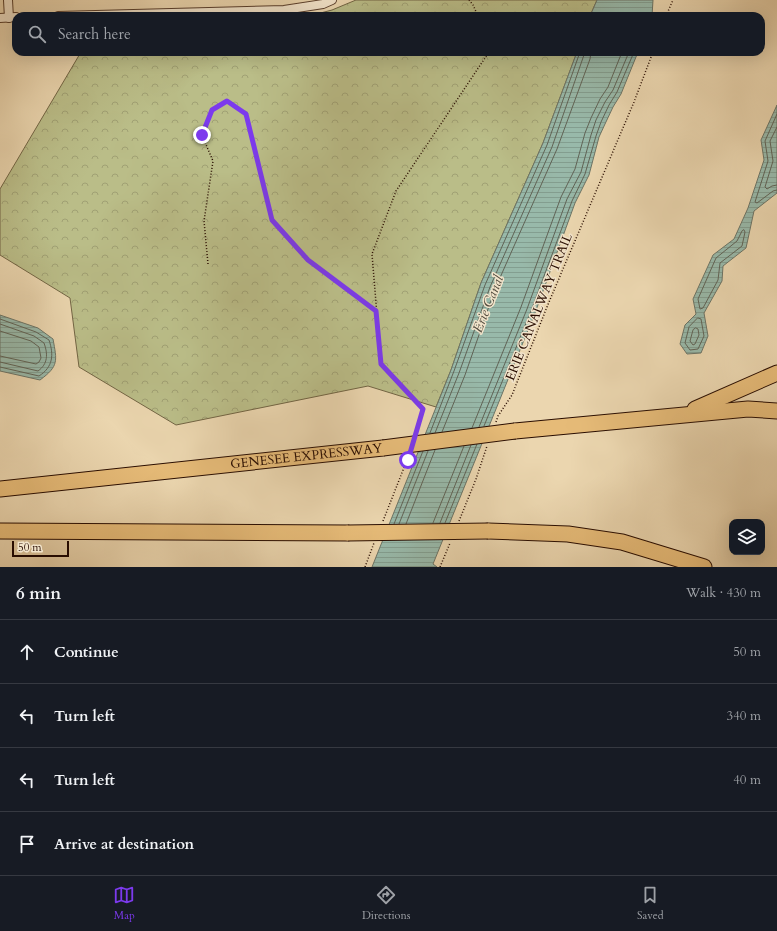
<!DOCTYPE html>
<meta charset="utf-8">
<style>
:root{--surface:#171b24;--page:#242831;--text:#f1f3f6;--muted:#9ea1a6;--line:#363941;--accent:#7c3aed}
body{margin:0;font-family:Cardo,serif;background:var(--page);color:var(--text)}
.controls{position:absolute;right:12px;bottom:12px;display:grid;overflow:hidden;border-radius:8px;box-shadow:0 4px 16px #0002}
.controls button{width:36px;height:36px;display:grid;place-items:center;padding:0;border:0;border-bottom:1px solid var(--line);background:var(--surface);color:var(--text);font:20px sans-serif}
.scale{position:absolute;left:12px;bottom:10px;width:57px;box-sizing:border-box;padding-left:4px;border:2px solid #290d01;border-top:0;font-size:11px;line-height:14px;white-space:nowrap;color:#290d01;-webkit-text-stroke:3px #f2e4cb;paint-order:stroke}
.stop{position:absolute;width:12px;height:12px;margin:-9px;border:3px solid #7c3aed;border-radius:50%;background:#fff}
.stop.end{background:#7c3aed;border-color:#fff;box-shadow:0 1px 4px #0008}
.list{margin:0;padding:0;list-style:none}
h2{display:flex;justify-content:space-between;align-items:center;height:52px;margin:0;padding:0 16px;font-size:17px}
h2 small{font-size:13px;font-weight:400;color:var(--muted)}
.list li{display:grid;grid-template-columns:26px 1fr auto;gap:12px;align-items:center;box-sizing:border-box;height:64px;padding:0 16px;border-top:1px solid var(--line)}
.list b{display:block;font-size:15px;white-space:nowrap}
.list em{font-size:13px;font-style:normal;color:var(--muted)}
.icon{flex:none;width:22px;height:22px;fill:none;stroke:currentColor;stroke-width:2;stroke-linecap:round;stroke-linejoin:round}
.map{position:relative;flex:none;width:777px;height:567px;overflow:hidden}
.search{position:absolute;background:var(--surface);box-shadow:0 4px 16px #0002;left:12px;right:12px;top:12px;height:44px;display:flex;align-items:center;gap:10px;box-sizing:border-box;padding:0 14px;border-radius:12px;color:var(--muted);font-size:15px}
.sheet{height:308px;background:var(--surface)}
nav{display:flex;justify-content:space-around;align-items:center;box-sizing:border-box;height:56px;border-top:1px solid var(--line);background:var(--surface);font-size:11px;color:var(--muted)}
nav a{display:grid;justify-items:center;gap:2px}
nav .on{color:var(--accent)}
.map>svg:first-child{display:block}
</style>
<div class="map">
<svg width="777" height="567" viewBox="0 0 777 567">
<defs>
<pattern id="forest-crowns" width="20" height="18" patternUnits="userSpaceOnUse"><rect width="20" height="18" fill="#babd88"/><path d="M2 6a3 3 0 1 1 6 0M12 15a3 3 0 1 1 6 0" fill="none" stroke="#a0a174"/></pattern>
<pattern id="water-rules" width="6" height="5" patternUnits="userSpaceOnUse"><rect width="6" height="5" fill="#98b9aa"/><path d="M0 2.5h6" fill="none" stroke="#839e90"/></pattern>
</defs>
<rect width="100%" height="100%" fill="#ebd6af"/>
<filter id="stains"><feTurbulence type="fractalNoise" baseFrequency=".005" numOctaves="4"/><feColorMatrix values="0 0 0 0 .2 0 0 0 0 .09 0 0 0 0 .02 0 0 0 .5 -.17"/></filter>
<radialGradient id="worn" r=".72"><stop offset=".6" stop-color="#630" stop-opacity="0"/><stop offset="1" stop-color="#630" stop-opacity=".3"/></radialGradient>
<!-- forest -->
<g fill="url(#forest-crowns)" stroke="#726544">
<path d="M356 0H597L590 16H309L332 10Z"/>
<path d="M81 52H577L543 143 481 283 451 370 436 407 368 386 176 425 79 367 70 298 0 255V189Z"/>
</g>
<!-- water -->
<g fill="url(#water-rules)" stroke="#6c7466">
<path d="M597 0H653L652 16H590Z"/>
<path d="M577 52H638L621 94 613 107 605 124 599 137 589 175 575 203 535 313 433 564 437 567H372L451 370 481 283 543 143Z"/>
<path d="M777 105V193L754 211 746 248 723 266 722 281 704 313 708 336 701 353 687 354 680 344 685 325 696 314 693 299 713 255 734 239 748 208 764 160 761 140Z"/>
<path d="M0 315 38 328 53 339C57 361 59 366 40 380L0 371Z"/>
</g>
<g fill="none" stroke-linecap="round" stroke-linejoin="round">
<!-- shore -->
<g stroke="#606356" stroke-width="1">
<path d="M777 114 765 141 768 161 755 202 757 203 773 191 777 190"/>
<path d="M777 127 770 141 773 161 765 187 767 189 772 186 777 185"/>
<path d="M744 230 745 232 742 246 720 263 718 280 703 308 700 309 698 299 716 258 737 241 742 231Z"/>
<path d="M698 318 701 319 704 336 698 349 690 350 685 343 689 327Z"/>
<path d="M0 319 36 332 49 340C54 355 53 367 39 376L0 367"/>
<path d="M0 324 34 336 44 343C48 354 48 364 38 371L0 362"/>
<path d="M696 328 698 329 699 335 695 344 693 345 690 341 693 330Z"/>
<path d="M0 331 31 341 39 347 41 358 39 362 36 364 0 356"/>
<path d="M484 426 531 311 572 201 585 174 596 136 601 122 609 105 617 92 634 52"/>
<path d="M479 427 527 309 567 199 581 172 591 135 596 120 605 102 613 90 629 52"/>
<path d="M472 428 521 307 561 197 575 169 585 133 591 118 600 99 608 87 622 52"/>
<path d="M442 432 465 375 495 289 557 149 590 59 591 52"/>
<path d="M430 433 454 371 485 285 547 145 580 52"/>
<path d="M435 433 459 373 490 287 552 147 585 52"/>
<path d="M433 523 464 446"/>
<path d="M440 523 471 445"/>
<path d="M445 523 477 444"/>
<path d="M394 524 423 451"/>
<path d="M399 524 428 451"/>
<path d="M406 524 435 450"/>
</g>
<defs>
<g id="minor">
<path d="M8 0 9 18"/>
<path d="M58 16 284 10 323 4 332 0"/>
<path d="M0 18 16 17"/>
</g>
<g id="motorway">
<path d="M695 409 777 373"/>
<path d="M515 431 748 409 777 411"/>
<path id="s1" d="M0 489 383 448"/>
<path d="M0 531 348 533"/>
<path d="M488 531 568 534 622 542 704 567"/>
</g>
</defs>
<!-- minor casing -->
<use href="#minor" stroke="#5a3f2c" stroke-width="10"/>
<!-- motorway casing -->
<use href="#motorway" stroke="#290d01" stroke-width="17"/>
<!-- path -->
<g stroke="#290d01" stroke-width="1.5" stroke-dasharray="1 2" stroke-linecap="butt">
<path d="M469 0 473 5 478 16"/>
<path d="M666 16 673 0"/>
<path d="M208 264 204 221 213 161 202 135 212 110 227 101 246 114 272 220 308 260 376 311"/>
<path d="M496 422 498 416 512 395 549 302 634 102 653 52"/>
<path d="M416 433 423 409 381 364 372 254 396 191 489 52"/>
<path d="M383 521 409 455"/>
<path d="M459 521 476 479 487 446"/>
<path d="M365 567 374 543"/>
<path d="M440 567 450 543"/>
</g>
<!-- minor -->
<use href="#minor" stroke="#f2e4cb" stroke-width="8"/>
<!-- motorway -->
<use href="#motorway" stroke="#e6bb78" stroke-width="15"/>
<defs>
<g id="motorway-bridge">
<path d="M383 448 515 431"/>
<path d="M348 533 488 531"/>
</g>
</defs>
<!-- motorway-bridge casing -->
<use href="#motorway-bridge" stroke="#290d01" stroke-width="17" stroke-linecap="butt"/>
<!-- motorway-bridge -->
<use href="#motorway-bridge" stroke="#e6bb78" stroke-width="15"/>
</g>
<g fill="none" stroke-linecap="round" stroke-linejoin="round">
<!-- route -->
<path stroke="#7c3aed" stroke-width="5" d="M202 135 212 110 227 101 246 114 272 220 308 260 376 311 381 364 423 409 408 460"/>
</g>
<g text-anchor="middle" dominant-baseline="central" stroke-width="3" stroke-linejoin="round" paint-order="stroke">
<!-- street labels -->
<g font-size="13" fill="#290d01" stroke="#f2e4cb">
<text transform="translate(539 307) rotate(-68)">ERIE CANALWAY TRAIL</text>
<text stroke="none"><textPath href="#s1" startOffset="308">GENESEE EXPRESSWAY</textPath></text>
</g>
<!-- water labels -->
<g font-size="14" font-style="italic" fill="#50493c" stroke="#f2e4cb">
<text transform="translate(488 304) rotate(-68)">Erie Canal</text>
</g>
</g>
<rect width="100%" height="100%" filter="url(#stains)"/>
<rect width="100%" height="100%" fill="url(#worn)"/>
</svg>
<div class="controls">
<button><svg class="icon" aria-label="layers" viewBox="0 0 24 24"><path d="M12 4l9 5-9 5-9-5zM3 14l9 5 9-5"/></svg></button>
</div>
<div class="scale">50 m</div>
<div class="stop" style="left:408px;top:460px"></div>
<div class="stop end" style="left:202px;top:135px"></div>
<div class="search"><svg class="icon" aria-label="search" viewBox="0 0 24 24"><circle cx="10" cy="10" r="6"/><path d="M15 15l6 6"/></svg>Search here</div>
</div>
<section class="sheet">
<h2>6 min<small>Walk · 430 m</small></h2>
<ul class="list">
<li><svg class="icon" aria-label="ahead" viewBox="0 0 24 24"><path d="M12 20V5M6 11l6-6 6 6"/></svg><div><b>Continue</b></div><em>50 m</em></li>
<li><svg class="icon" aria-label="left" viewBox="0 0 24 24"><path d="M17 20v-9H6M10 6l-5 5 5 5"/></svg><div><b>Turn left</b></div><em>340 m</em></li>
<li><svg class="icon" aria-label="left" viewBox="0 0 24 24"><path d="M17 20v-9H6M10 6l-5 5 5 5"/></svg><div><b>Turn left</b></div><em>40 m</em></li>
<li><svg class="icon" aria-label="arrive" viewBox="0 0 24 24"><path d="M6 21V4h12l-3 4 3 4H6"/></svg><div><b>Arrive at destination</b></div></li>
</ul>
</section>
<nav>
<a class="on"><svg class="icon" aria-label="map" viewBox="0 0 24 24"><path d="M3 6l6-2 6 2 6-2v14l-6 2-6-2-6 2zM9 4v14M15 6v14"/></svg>Map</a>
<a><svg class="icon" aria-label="directions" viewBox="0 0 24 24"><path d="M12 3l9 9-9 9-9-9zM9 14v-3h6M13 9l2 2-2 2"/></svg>Directions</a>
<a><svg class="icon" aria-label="saved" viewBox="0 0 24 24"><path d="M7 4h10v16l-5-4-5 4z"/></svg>Saved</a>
</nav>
